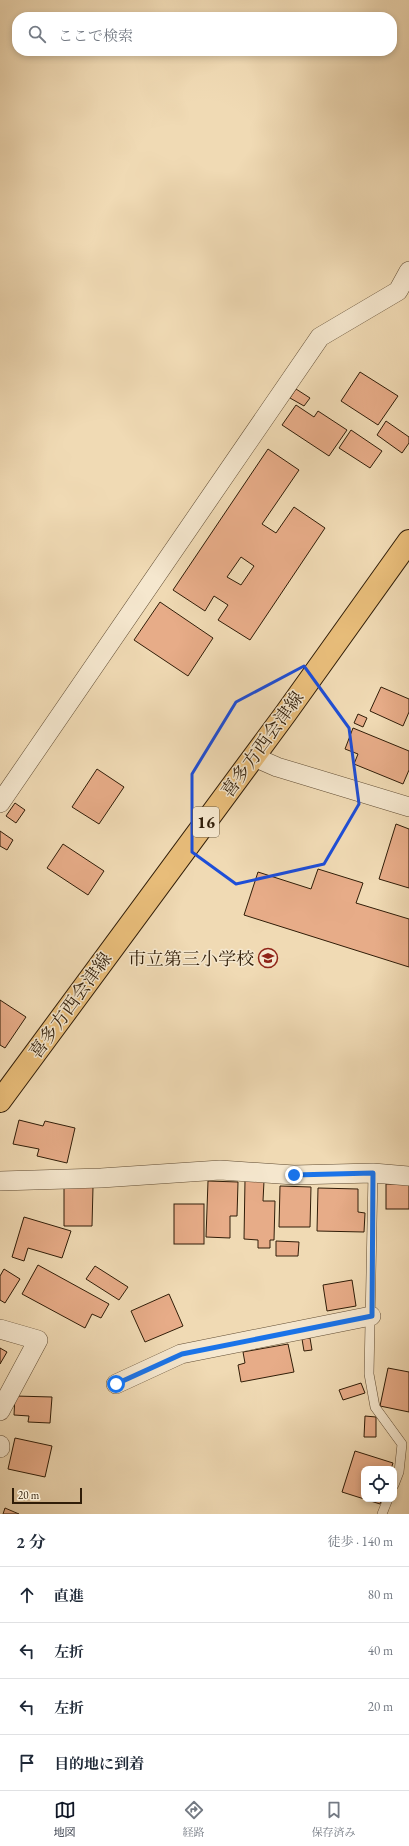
<!DOCTYPE html>
<html lang="ja">
<meta charset="utf-8">
<style>
:root{--surface:#fff;--page:#f6f6f7;--text:#1f2937;--muted:#747a83;--line:#e0e1e3;--accent:#111827}
body{margin:0;font-family:"EB Garamond","Noto Serif JP",serif;background:var(--page);color:var(--text)}
.controls{position:absolute;right:12px;bottom:12px;display:grid;overflow:hidden;border-radius:8px;box-shadow:0 2px 6px #0003}
.controls button{width:36px;height:36px;display:grid;place-items:center;padding:0;border:0;border-bottom:1px solid var(--line);background:var(--surface);color:var(--text);font:20px sans-serif}
.scale{position:absolute;left:12px;bottom:10px;width:70px;box-sizing:border-box;padding-left:4px;border:2px solid #301d08;border-top:0;font-size:11px;line-height:14px;white-space:nowrap;color:#301d08;-webkit-text-stroke:3px #f5e7ce;paint-order:stroke}
.stop{position:absolute;width:12px;height:12px;margin:-9px;border:3px solid #1a73e8;border-radius:50%;background:#fff}
.stop.end{background:#1a73e8;border-color:#fff;box-shadow:0 1px 4px #0008}
.list{margin:0;padding:0;list-style:none}
h2{display:flex;justify-content:space-between;align-items:center;height:52px;margin:0;padding:0 16px;font-size:17px}
h2 small{font-size:13px;font-weight:400;color:var(--muted)}
.list li{display:grid;grid-template-columns:26px 1fr auto;gap:12px;align-items:center;box-sizing:border-box;height:56px;padding:0 16px;border-top:1px solid var(--line)}
.list b{display:block;font-size:15px;white-space:nowrap}
.list em{font-size:13px;font-style:normal;color:var(--muted)}
.icon{flex:none;width:22px;height:22px;fill:none;stroke:currentColor;stroke-width:2;stroke-linecap:round;stroke-linejoin:round}
.map{position:relative;flex:none;width:409px;height:1514px;overflow:hidden}
.search{position:absolute;background:var(--surface);box-shadow:0 2px 6px #0003;left:12px;right:12px;top:12px;height:44px;display:flex;align-items:center;gap:10px;box-sizing:border-box;padding:0 14px;border-radius:16px;color:var(--muted);font-size:15px}
.sheet{height:276px;background:var(--surface)}
nav{display:flex;justify-content:space-around;align-items:center;box-sizing:border-box;height:56px;border-top:1px solid var(--line);background:var(--surface);font-size:11px;color:var(--muted)}
nav a{display:grid;justify-items:center;gap:2px}
nav .on{color:var(--accent)}
.map>svg:first-child{display:block}
</style>
<div class="map">
<svg width="409" height="1514" viewBox="0 0 409 1514">
<rect width="100%" height="100%" fill="#f0dab4"/>
<filter id="stains"><feTurbulence type="fractalNoise" baseFrequency=".005" numOctaves="4"/><feColorMatrix values="0 0 0 0 .2 0 0 0 0 .09 0 0 0 0 .02 0 0 0 .5 -.17"/></filter>
<radialGradient id="worn" r=".72"><stop offset=".6" stop-color="#630" stop-opacity="0"/><stop offset="1" stop-color="#630" stop-opacity=".3"/></radialGradient>
<!-- building -->
<g fill="#e7ac88" stroke="#301d08" fill-rule="evenodd">
<path d="M360 372 398 396 378 425 341 401Z"/>
<path d="M296 389 310 398 304 406 290 398Z"/>
<path d="M296 405 314 417 318 411 347 430 329 456 282 425Z"/>
<path d="M386 421 409 437V443L402 453 377 435Z"/>
<path d="M351 430 382 451 370 468 339 448Z"/>
<path d="M268 449 299 470 262 524 276 533 294 507 325 528 250 640 218 620 228 605 214 596 205 611 173 590ZM241 557 254 566 241 585 227 577Z"/>
<path d="M160 602 213 638 188 676 134 640Z"/>
<path d="M381 687 409 699V712L403 726 370 711Z"/>
<path d="M358 714 367 718 363 727 354 723Z"/>
<path d="M353 728 409 751V770L403 784 354 764 358 754 345 749Z"/>
<path d="M97 769 124 787 99 824 72 807Z"/>
<path d="M15 803 25 810 16 823 6 816Z"/>
<path d="M396 824 409 829V888L379 879Z"/>
<path d="M0 831 13 840 7 850 0 846Z"/>
<path d="M63 844 104 871 88 895 47 868Z"/>
<path d="M318 869 363 883 356 903 409 919V967L244 915 258 872 311 889Z"/>
<path d="M0 1000 26 1017 5 1048 0 1045Z"/>
<path d="M19 1120 43 1126 45 1121 75 1128 67 1163 37 1156 39 1149 13 1144Z"/>
<path d="M245 1180 264 1181 263 1201H275L274 1240H270V1248H258V1240L244 1239Z"/>
<path d="M208 1181 238 1182 237 1216H230V1238L206 1237Z"/>
<rect x="386" y="1184" width="23" height="25"/>
<path d="M280 1186 311 1187 310 1227H279Z"/>
<path d="M64 1187H93L92 1226H64Z"/>
<path d="M318 1188 358 1189V1212L365 1213 364 1232 317 1231Z"/>
<rect x="174" y="1204" width="30" height="40"/>
<path d="M24 1217 71 1231 62 1258 28 1248 24 1261 12 1257Z"/>
<path d="M276 1241 299 1242 298 1256H276Z"/>
<path d="M38 1265 109 1304 101 1318 92 1314 85 1328 22 1294Z"/>
<path d="M95 1266 128 1287 119 1300 86 1279Z"/>
<path d="M4 1269 20 1279 5 1303 0 1300V1276Z"/>
<path d="M352 1280 356 1306 327 1311 323 1285Z"/>
<path d="M169 1294 183 1326 145 1342 131 1311Z"/>
<path d="M310 1338 312 1350 304 1351 302 1339Z"/>
<path d="M288 1344 294 1372 241 1382 238 1365 245 1363 243 1352Z"/>
<path d="M0 1348 7 1352 0 1364Z"/>
<path d="M388 1368 409 1372V1412L380 1406Z"/>
<path d="M361 1383 365 1393 343 1400 339 1390Z"/>
<path d="M15 1396 52 1397 50 1423 28 1422 29 1416 14 1415Z"/>
<path d="M365 1416 376 1417V1437H364Z"/>
<path d="M15 1438 52 1446 45 1477 8 1469Z"/>
<path d="M355 1451 393 1463 391 1469H364V1499H382L380 1504 342 1492Z"/>
<path d="M5 1508 19 1514H3Z"/>
</g>
<g fill="none" stroke-linecap="round" stroke-linejoin="round">
<defs>
<g id="lane">
<path d="M373 1173 369 1374 375 1407 402 1444 399 1472 394 1485"/>
<path d="M382 1514 388 1499"/>
</g>
<g id="street">
<path d="M254 757 277 767 409 807"/>
<path d="M0 803 320 337 398 291 409 271"/>
<path d="M0 1181 101 1178 220 1170 294 1175 373 1173 409 1176"/>
<path d="M0 1329 38 1340 0 1411"/>
<path d="M116 1384 181 1354 371 1316"/>
<path d="M0 1445V1448"/>
</g>
<path id="primary" d="M0 1101 286 713 409 541"/>
</defs>
<!-- lane casing -->
<use href="#lane" stroke="#604c33" stroke-width="10"/>
<!-- street casing -->
<use href="#street" stroke="#604c33" stroke-width="20"/>
<!-- primary casing -->
<use href="#primary" stroke="#301d08" stroke-width="24"/>
<!-- lane -->
<use href="#lane" stroke="#f5e7ce" stroke-width="9"/>
<!-- street -->
<use href="#street" stroke="#f5e7ce" stroke-width="19"/>
<!-- primary -->
<use href="#primary" stroke="#e8bd7a" stroke-width="22"/>
</g>
<g fill="none" stroke-linecap="round" stroke-linejoin="round">
<!-- route -->
<path stroke="#1a73e8" stroke-width="5" d="M116 1384 182 1354 372 1316 373 1173 294 1175"/>
</g>
<!-- marked area -->
<path fill="none" stroke="#1d4ed8" stroke-width="3" stroke-linejoin="round" d="M304 666 349 728 359 804 324 864 236 884 192 852V774L236 702Z"/>
<!-- icons -->
<defs>
<symbol id="school-ring" viewBox="-11 -11 22 22"><circle r="9.5" fill="#f5e7ce" stroke="#8f2418" stroke-width="1.5"/><path d="M0-5L7-2L0 1L-7-2ZM-4 1L0 2.5L4 1V4Q0 6-4 4Z" fill="#8f2418"/></symbol>
</defs>
<g fill-rule="evenodd">
<use href="#school-ring" x="257" y="947" width="22" height="22"/>
</g>
<g text-anchor="middle" dominant-baseline="central" stroke-width="3" stroke-linejoin="round" paint-order="stroke">
<!-- shield labels -->
<rect fill="#f5e7ce" stroke="#6b5a43" stroke-width="1" x="193" y="807" width="26" height="30" rx="3"/>
<g font-size="17" font-weight="bold" fill="#301d08">
<text x="206" y="822">16</text>
</g>
<!-- street labels -->
<g font-size="18" fill="#301d08" stroke="#f5e7ce">
<text transform="translate(262 744) rotate(-54)">喜多方西会津線</text>
<text transform="translate(70 1005) rotate(-54)">喜多方西会津線</text>
</g>
<!-- poi labels -->
<g font-size="18" fill="#301d08" stroke="#f5e7ce" text-anchor="end">
<text x="254" y="958">市立第三小学校</text>
</g>
</g>
<rect width="100%" height="100%" filter="url(#stains)"/>
<rect width="100%" height="100%" fill="url(#worn)"/>
</svg>
<div class="controls">
<button><svg class="icon" aria-label="locate" viewBox="0 0 24 24"><circle cx="12" cy="12" r="6"/><path d="M12 2v4M12 18v4M2 12h4M18 12h4"/></svg></button>
</div>
<div class="scale">20 m</div>
<div class="stop" style="left:116px;top:1384px"></div>
<div class="stop end" style="left:294px;top:1175px"></div>
<div class="search"><svg class="icon" aria-label="search" viewBox="0 0 24 24"><circle cx="10" cy="10" r="6"/><path d="M15 15l6 6"/></svg>ここで検索</div>
</div>
<section class="sheet">
<h2>2 分<small>徒歩 · 140 m</small></h2>
<ul class="list">
<li><svg class="icon" aria-label="ahead" viewBox="0 0 24 24"><path d="M12 20V5M6 11l6-6 6 6"/></svg><div><b>直進</b></div><em>80 m</em></li>
<li><svg class="icon" aria-label="left" viewBox="0 0 24 24"><path d="M17 20v-9H6M10 6l-5 5 5 5"/></svg><div><b>左折</b></div><em>40 m</em></li>
<li><svg class="icon" aria-label="left" viewBox="0 0 24 24"><path d="M17 20v-9H6M10 6l-5 5 5 5"/></svg><div><b>左折</b></div><em>20 m</em></li>
<li><svg class="icon" aria-label="arrive" viewBox="0 0 24 24"><path d="M6 21V4h12l-3 4 3 4H6"/></svg><div><b>目的地に到着</b></div></li>
</ul>
</section>
<nav>
<a class="on"><svg class="icon" aria-label="map" viewBox="0 0 24 24"><path d="M3 6l6-2 6 2 6-2v14l-6 2-6-2-6 2zM9 4v14M15 6v14"/></svg>地図</a>
<a><svg class="icon" aria-label="directions" viewBox="0 0 24 24"><path d="M12 3l9 9-9 9-9-9zM9 14v-3h6M13 9l2 2-2 2"/></svg>経路</a>
<a><svg class="icon" aria-label="saved" viewBox="0 0 24 24"><path d="M7 4h10v16l-5-4-5 4z"/></svg>保存済み</a>
</nav>
